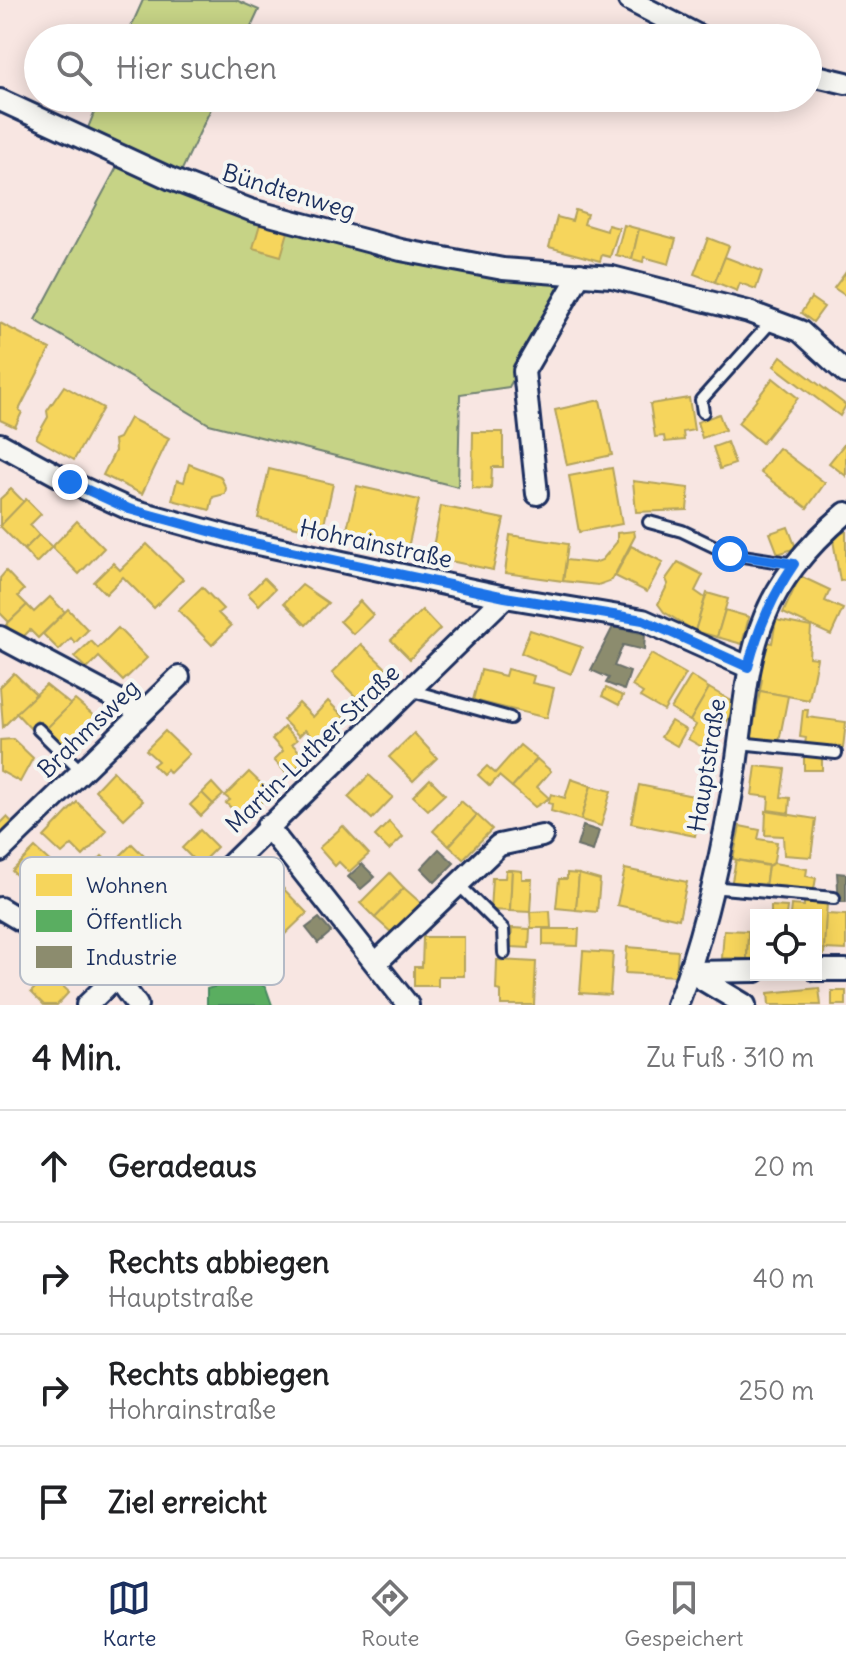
<!DOCTYPE html>
<html lang="de">
<meta charset="utf-8">
<style>
:root{--surface:#fff;--page:#f6f6f6;--text:#202124;--muted:#757577;--line:#e0e0e0;--accent:#1b2f5e}
body{margin:0;font-family:Delius,sans-serif;background:var(--page);color:var(--text)}
.controls{position:absolute;right:24px;bottom:24px;display:grid;overflow:hidden;border-radius:0px;box-shadow:0 4px 20px #0003}
.controls button{width:72px;height:72px;display:grid;place-items:center;padding:0;border:0;border-bottom:2px solid var(--line);background:var(--surface);color:var(--text);font:40px sans-serif}
.stop{position:absolute;width:24px;height:24px;margin:-18px;border:6px solid #1a73e8;border-radius:50%;background:#fff}
.stop.end{background:#1a73e8;border-color:#fff;box-shadow:0 2px 8px #0008}
.list{margin:0;padding:0;list-style:none}
h2{display:flex;justify-content:space-between;align-items:center;height:104px;margin:0;padding:0 32px;font-size:34px}
h2 small{font-size:26px;font-weight:400;color:var(--muted)}
.list li{display:grid;grid-template-columns:52px 1fr auto;gap:24px;align-items:center;box-sizing:border-box;height:112px;padding:0 32px;border-top:2px solid var(--line)}
.list b{display:block;font-size:30px;white-space:nowrap}
.list p{margin:0;font-size:26px;white-space:nowrap;color:var(--muted)}
.list em{font-size:26px;font-style:normal;color:var(--muted)}
.icon{flex:none;width:44px;height:44px;fill:none;stroke:currentColor;stroke-width:2;stroke-linecap:round;stroke-linejoin:round}
.map{position:relative;flex:none;width:846px;height:1005px;overflow:hidden}
.search{position:absolute;background:var(--surface);box-shadow:0 4px 20px #0003;left:24px;right:24px;top:24px;height:88px;display:flex;align-items:center;gap:20px;box-sizing:border-box;padding:0 28px;border-radius:44px;color:var(--muted);font-size:30px}
.sheet{height:552px;background:var(--surface)}
nav{display:flex;justify-content:space-around;align-items:center;box-sizing:border-box;height:112px;border-top:2px solid var(--line);background:var(--surface);font-size:22px;color:var(--muted)}
nav a{display:grid;justify-items:center;gap:4px}
nav .on{color:var(--accent)}
.map>svg:first-child{display:block}
</style>
<div class="map">
<svg width="846" height="1005" viewBox="0 0 846 1005">
<rect width="100%" height="100%" fill="#f8e6e2"/>
<filter id="ink" filterUnits="userSpaceOnUse"><feTurbulence type="fractalNoise" baseFrequency=".0125" numOctaves="2"/><feDisplacementMap in="SourceGraphic" scale="16" xChannelSelector="R" yChannelSelector="G"/><feConvolveMatrix kernelMatrix="1 2 1 2 8 2 1 2 1" color-interpolation-filters="sRGB"/></filter>
<g filter="url(#ink)">
<!-- green -->
<g fill="#c6d386" stroke="#708172" stroke-width="2">
<path d="M143 0H236L259 10 246 38H126Z"/>
<path d="M100 98H216L181 172 88 128Z"/>
<path d="M119 163 205 203 248 216 501 275 561 284 560 293 509 387 460 394 458 487 209 424 35 320Z"/>
</g>
<!-- homes -->
<g fill="#f6d55c" stroke="#b4a35d" stroke-width="2">
<path d="M575 210 587 214 584 224 607 231 608 225 619 228 610 257 602 255 600 261 549 247 557 217 572 221Z"/>
<path d="M260 224 288 232 281 256 253 248Z"/>
<path d="M624 225 639 229 632 259 616 255Z"/>
<path d="M639 229 676 239 669 264 644 257 643 262 632 259Z"/>
<path d="M708 238 729 246 715 282 694 274Z"/>
<path d="M725 257 762 271 756 289 740 283 737 291 715 282Z"/>
<path d="M846 272V296L834 288Z"/>
<path d="M811 298 824 307 813 322 801 313Z"/>
<path d="M0 323 50 349 19 410 22 412 15 427 0 420Z"/>
<path d="M781 356 846 405 840 416 774 366Z"/>
<path d="M773 378 798 398 762 443 738 423Z"/>
<path d="M64 386 103 408 74 460 36 438 48 417 47 411Z"/>
<path d="M689 398 694 430 683 432 684 440 665 442 664 436 655 437 650 404Z"/>
<path d="M600 400 612 455 567 465 555 410Z"/>
<path d="M719 414 725 430 702 438 697 422Z"/>
<path d="M130 418 169 438 142 494 103 475 115 451 114 440 119 438Z"/>
<path d="M473 432H503V467H492L491 489 472 488Z"/>
<path d="M727 442 735 464 720 469 713 447Z"/>
<path d="M846 442V476L829 463Z"/>
<path d="M779 448 825 483 807 508 760 472Z"/>
<path d="M189 464 220 476 226 488 225 494 213 497 210 510 172 500 177 480 184 482Z"/>
<path d="M612 468 622 524 579 532 569 476Z"/>
<path d="M269 469 333 484 322 533 258 518Z"/>
<path d="M633 481 689 488 687 510 636 512Z"/>
<path d="M357 486 419 500 407 552 345 538Z"/>
<path d="M11 489 24 502 0 526V499Z"/>
<path d="M26 499 41 514 30 525 39 535 24 550 0 526Z"/>
<path d="M441 506 504 519 493 570 431 557Z"/>
<path d="M77 521 104 548 79 574 52 547Z"/>
<path d="M788 527 796 548 778 554 770 533Z"/>
<path d="M634 531 635 536 612 580 598 585 563 581 566 560 594 563 602 560 617 542V533Z"/>
<path d="M846 532V580L840 581 832 534Z"/>
<path d="M39 535 52 547 36 563 24 550Z"/>
<path d="M510 535 568 544 563 581 505 573Z"/>
<path d="M147 544 183 579 154 608 123 577 106 594 94 582 113 563 120 570Z"/>
<path d="M631 546 663 562 647 592 615 576Z"/>
<path d="M678 562 703 575 695 591 705 598 695 631 664 612 658 604 668 584 666 579Z"/>
<path d="M6 571 24 590 18 596 27 605 9 622 0 613V578Z"/>
<path d="M800 576 830 590 825 601 843 609 831 635 783 613Z"/>
<path d="M264 578 275 589 259 605 248 594Z"/>
<path d="M302 585 328 603 306 625 284 603Z"/>
<path d="M202 587 223 609 218 613 231 626 212 645 178 610Z"/>
<path d="M707 593 728 599 717 637 695 631Z"/>
<path d="M50 597 65 612 38 638 30 630 20 640 6 625 27 605 34 612Z"/>
<path d="M360 601 373 615 353 634 340 621Z"/>
<path d="M68 609 88 630 75 643 71 638 59 650 43 634Z"/>
<path d="M422 610 440 629 410 659 391 640Z"/>
<path d="M725 610 749 617 742 644 717 637Z"/>
<path d="M776 620 811 627 809 657 817 658 809 700 760 691 762 679 756 678 763 641 772 643Z"/>
<path d="M118 628 147 658 123 681 99 657 87 669 74 657 91 641 98 648Z"/>
<path d="M530 630 582 647 571 674 521 653Z"/>
<path d="M361 644 391 673 362 703 332 673Z"/>
<path d="M651 654 686 674 664 711 640 697 643 693 632 686Z"/>
<path d="M507 669 534 676 532 683 554 688 547 718 473 700 481 670 505 676Z"/>
<path d="M14 673 36 694 3 727 0 687Z"/>
<path d="M691 676 709 688 690 721 671 709Z"/>
<path d="M46 685 71 705 45 730 37 721 30 728 16 713Z"/>
<path d="M606 688 623 696 619 705 602 696Z"/>
<path d="M709 688 737 704 709 751 688 739 696 725 690 721Z"/>
<path d="M760 691 788 696 778 747 751 741Z"/>
<path d="M75 700 101 722 78 744 81 747 72 756 45 730Z"/>
<path d="M328 701 346 719 320 745 305 730 299 736 283 720 299 703 313 717Z"/>
<path d="M803 710H808L807 717 846 722 843 748 805 744 806 738 800 737Z"/>
<path d="M671 721 686 730 677 746 661 737Z"/>
<path d="M284 727 297 740 292 744 306 758 289 776 274 760 283 751 272 739Z"/>
<path d="M165 731 189 754 170 773 167 769 162 774 153 765 158 761 146 750Z"/>
<path d="M414 733 437 758 413 781 389 757Z"/>
<path d="M13 739 33 758 20 782 0 771V740Z"/>
<path d="M520 745 537 759 512 787 499 776 490 786 478 775 487 766 495 773Z"/>
<rect x="804" y="756" width="18" height="14"/>
<path d="M537 759 551 771 537 787 549 798 535 807 512 787Z"/>
<path d="M756 766 785 769 781 797 790 798 789 813 768 810 769 797 752 795Z"/>
<path d="M113 771 143 801 124 819 95 790Z"/>
<path d="M249 772 271 793 244 820 226 803 230 800 225 796Z"/>
<path d="M369 775 393 797 372 819 348 797Z"/>
<path d="M430 779 445 794 428 810 413 796Z"/>
<path d="M571 779 591 786 581 820 551 811 552 804 548 803 551 794 565 798Z"/>
<path d="M212 783 223 795 213 804 202 793Z"/>
<path d="M639 785 703 798 695 836 631 823Z"/>
<path d="M591 786 611 791 601 826 581 820Z"/>
<path d="M202 793 213 804 201 816 190 805Z"/>
<path d="M461 801 477 815 449 846 433 831Z"/>
<path d="M77 802 107 831 83 856 72 845 62 854 44 837Z"/>
<path d="M766 811 816 819 811 857 784 855 783 836 765 835Z"/>
<path d="M477 815 492 829 463 859 449 846Z"/>
<path d="M7 817 13 823 0 836V824Z"/>
<path d="M389 822 403 837 389 850 375 836Z"/>
<path d="M343 826 369 854 349 872 339 862 335 866 319 848Z"/>
<path d="M740 826 760 830 758 839 777 842 773 866 733 859Z"/>
<path d="M200 830 217 847 199 865 182 848Z"/>
<path d="M132 844 171 883 147 908 111 872 103 879 91 868 102 856 111 865Z"/>
<path d="M35 848 73 882 54 901 48 895 42 901 12 871Z"/>
<path d="M736 860 768 866 765 887 751 884 750 889 731 886Z"/>
<path d="M774 863 807 869 806 876 816 878 813 895 765 887 768 866Z"/>
<path d="M625 869 687 882 679 919 617 905Z"/>
<path d="M506 870H512L510 911 490 910 492 878H505Z"/>
<path d="M512 870 522 871V879H532L530 912 510 911Z"/>
<path d="M390 873 404 888 375 918 360 903Z"/>
<path d="M567 873 579 874 576 910 556 908 559 879H567Z"/>
<path d="M579 874 600 880 597 912 576 910Z"/>
<path d="M274 879 307 913 283 936 279 932 264 947 243 925 260 908 252 900Z"/>
<path d="M404 888 421 903 392 933 375 918Z"/>
<path d="M804 901 827 902 824 955H816V915H790L791 905 804 906Z"/>
<path d="M771 906 787 907 786 915H771Z"/>
<path d="M550 911 551 928H531L530 912Z"/>
<path d="M826 914 846 915V950L824 949Z"/>
<path d="M512 928 530 929 529 948 511 947Z"/>
<path d="M543 929H579L578 946 543 945Z"/>
<path d="M724 930 748 931 747 959 722 958Z"/>
<path d="M423 937H464V976H438V986H414V967H422Z"/>
<path d="M748 938 756 939V959H747Z"/>
<path d="M627 947 678 951 676 976 625 973Z"/>
<path d="M583 951 613 953 610 995 580 993Z"/>
<path d="M497 960 536 962 534 1005H501V991L496 990Z"/>
<path d="M49 973 69 992 57 1005H44L31 992Z"/>
<path d="M819 988 821 1005H769L768 993Z"/>
<rect x="832" y="991" width="14" height="14"/>
</g>
<!-- public -->
<path fill="#5aae61" stroke="#478860" stroke-width="2" d="M250 976 266 988 272 1005H207V989Z"/>
<!-- industry -->
<g fill="#8c8c6e" stroke="#6a7069" stroke-width="2">
<path d="M613 627 645 634 644 650 623 645 614 666 630 672 624 690 606 683 609 678 591 670Z"/>
<path d="M583 826 599 831 593 851 577 846Z"/>
<path d="M439 849 454 863 435 882 421 868Z"/>
<path d="M362 864 375 877 361 889 348 877Z"/>
<path d="M837 873 846 874V902H839Z"/>
<path d="M319 918 331 932 318 943 306 928Z"/>
</g>
<g fill="none" stroke-linecap="round" stroke-linejoin="round">
<defs>
<g id="service">
<path d="M703 412 701 400 772 321"/>
<path d="M649 522 682 531 730 554 794 564"/>
<path d="M409 690 510 718"/>
<path d="M38 729 81 771"/>
<path d="M739 743 836 753"/>
<path d="M458 884 503 929 504 953"/>
<path d="M710 887 834 898"/>
</g>
<g id="minor">
<path d="M629 0 703 38"/>
<path d="M808 74 846 83"/>
<path d="M0 100 171 179 251 210 401 250 503 269 612 277 749 312 800 331 846 373"/>
<path d="M0 444 70 482 129 509 249 542 505 597 643 620 748 667"/>
<path d="M537 494 524 371 580 274"/>
<path d="M0 637 141 712"/>
<path d="M267 826 408 1005"/>
<path d="M0 851 179 677"/>
<path d="M0 908 116 977 137 1005"/>
<path d="M377 962 499 845 542 836"/>
<path d="M816 970H846"/>
<path d="M690 972 756 971"/>
<path d="M690 972 745 1005"/>
<path d="M87 1005 505 597"/>
<path d="M677 1005C702 940 719 866 731 798 753 670 737 606 846 513"/>
</g>
</defs>
<!-- service casing -->
<use href="#service" stroke="#1b2f5e" stroke-width="16"/>
<!-- minor casing -->
<use href="#minor" stroke="#1b2f5e" stroke-width="26"/>
<!-- service -->
<use href="#service" stroke="#f6f6f2" stroke-width="10"/>
<!-- minor -->
<use href="#minor" stroke="#f6f6f2" stroke-width="20"/>
</g>
</g>
<g fill="none" stroke-linecap="round" stroke-linejoin="round" filter="url(#ink)">
<!-- route -->
<path stroke="#1a73e8" stroke-width="10" d="M70 482 129 509 249 542 505 597 643 620 748 667C758 629 772 596 794 564L730 554"/>
</g>
<g text-anchor="middle" dominant-baseline="central" stroke-width="8" stroke-linejoin="round" paint-order="stroke">
<!-- street labels -->
<g font-size="24" fill="#1b2f5e" stroke="#f6f6f2">
<text transform="translate(289 191) rotate(17)">Bündtenweg</text>
<text transform="translate(376 543) rotate(12)">Hohrainstraße</text>
<text transform="translate(88 728) rotate(-44)">Brahmsweg</text>
<text transform="translate(312 748) rotate(-44)">Martin-Luther-Straße</text>
<text transform="translate(706 765) rotate(-81)">Hauptstraße</text>
</g>
</g>
<!-- legend -->
<rect x="20" y="857" width="264" height="128" rx="12" fill="#f6f6f2" stroke="#b4bac6" stroke-width="2"/>
<rect x="36" y="874" width="36" height="22" fill="#f6d55c"/>
<rect x="36" y="910" width="36" height="22" fill="#5aae61"/>
<rect x="36" y="946" width="36" height="22" fill="#8c8c6e"/>
<g font-size="22" fill="#1b2f5e">
<text x="86" y="893">Wohnen</text>
<text x="86" y="929">Öffentlich</text>
<text x="86" y="965">Industrie</text>
</g>
</svg>
<div class="controls">
<button><svg class="icon" aria-label="locate" viewBox="0 0 24 24"><circle cx="12" cy="12" r="6"/><path d="M12 2v4M12 18v4M2 12h4M18 12h4"/></svg></button>
</div>
<div class="stop" style="left:730px;top:554px"></div>
<div class="stop end" style="left:70px;top:482px"></div>
<div class="search"><svg class="icon" aria-label="search" viewBox="0 0 24 24"><circle cx="10" cy="10" r="6"/><path d="M15 15l6 6"/></svg>Hier suchen</div>
</div>
<section class="sheet">
<h2>4 Min.<small>Zu Fuß · 310 m</small></h2>
<ul class="list">
<li><svg class="icon" aria-label="ahead" viewBox="0 0 24 24"><path d="M12 20V5M6 11l6-6 6 6"/></svg><div><b>Geradeaus</b></div><em>20 m</em></li>
<li><svg class="icon" aria-label="right" viewBox="0 0 24 24"><path d="M7 20v-9h11M14 6l5 5-5 5"/></svg><div><b>Rechts abbiegen</b><p>Hauptstraße</p></div><em>40 m</em></li>
<li><svg class="icon" aria-label="right" viewBox="0 0 24 24"><path d="M7 20v-9h11M14 6l5 5-5 5"/></svg><div><b>Rechts abbiegen</b><p>Hohrainstraße</p></div><em>250 m</em></li>
<li><svg class="icon" aria-label="arrive" viewBox="0 0 24 24"><path d="M6 21V4h12l-3 4 3 4H6"/></svg><div><b>Ziel erreicht</b></div></li>
</ul>
</section>
<nav>
<a class="on"><svg class="icon" aria-label="map" viewBox="0 0 24 24"><path d="M3 6l6-2 6 2 6-2v14l-6 2-6-2-6 2zM9 4v14M15 6v14"/></svg>Karte</a>
<a><svg class="icon" aria-label="directions" viewBox="0 0 24 24"><path d="M12 3l9 9-9 9-9-9zM9 14v-3h6M13 9l2 2-2 2"/></svg>Route</a>
<a><svg class="icon" aria-label="saved" viewBox="0 0 24 24"><path d="M7 4h10v16l-5-4-5 4z"/></svg>Gespeichert</a>
</nav>
